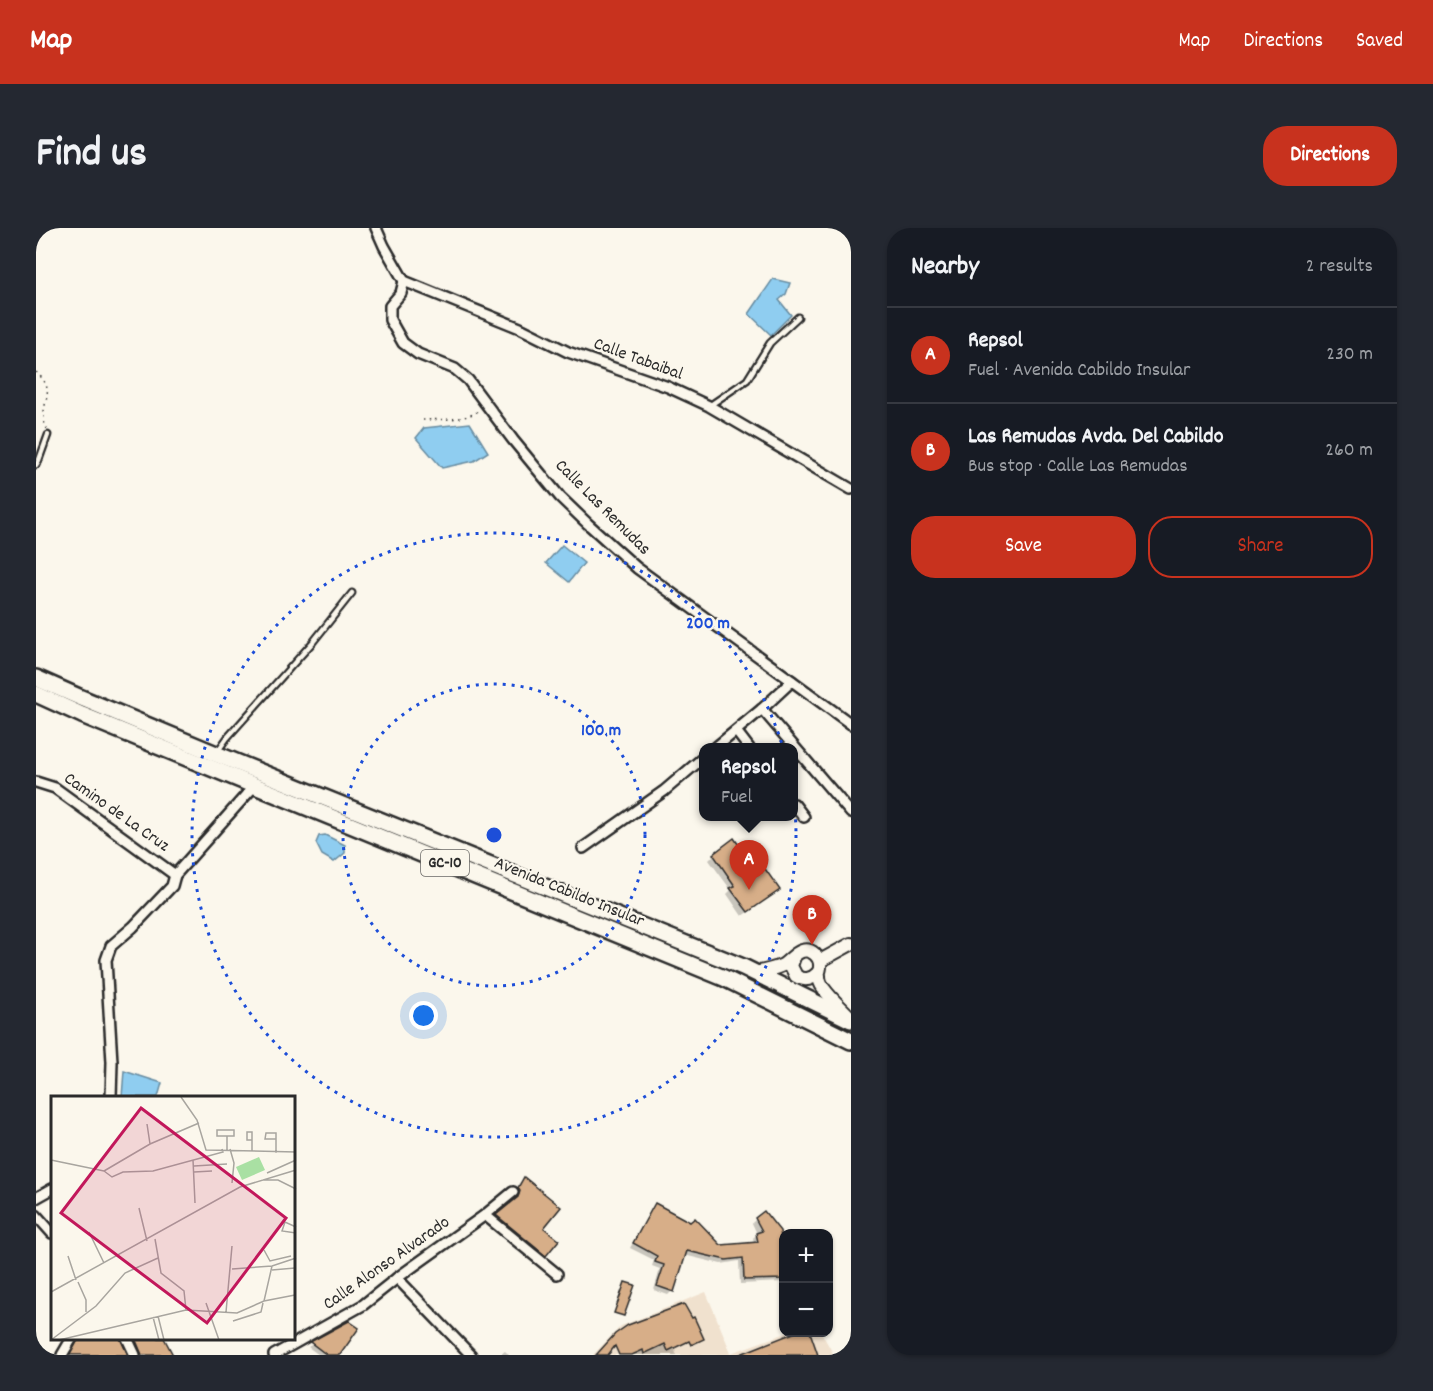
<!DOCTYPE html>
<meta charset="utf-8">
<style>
:root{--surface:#171b24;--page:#242831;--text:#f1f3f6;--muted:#9ea1a6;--line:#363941;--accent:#c8321e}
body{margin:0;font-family:Dekko,sans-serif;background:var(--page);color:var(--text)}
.controls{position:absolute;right:18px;bottom:18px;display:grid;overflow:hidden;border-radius:12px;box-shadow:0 2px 4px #0004}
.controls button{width:54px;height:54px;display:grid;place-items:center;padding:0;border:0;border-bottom:2px solid var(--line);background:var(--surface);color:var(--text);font:30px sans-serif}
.you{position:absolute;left:388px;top:788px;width:21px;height:21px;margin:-15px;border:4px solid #fff;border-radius:50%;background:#1a73e8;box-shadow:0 0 0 9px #1a73e833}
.badge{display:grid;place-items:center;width:39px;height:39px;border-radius:50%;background:var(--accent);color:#fff;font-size:20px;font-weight:700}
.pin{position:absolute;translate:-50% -50px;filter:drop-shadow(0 2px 3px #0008)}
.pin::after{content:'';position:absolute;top:32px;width:21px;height:18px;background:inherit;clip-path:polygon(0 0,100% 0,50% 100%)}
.popup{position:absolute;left:663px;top:515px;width:99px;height:78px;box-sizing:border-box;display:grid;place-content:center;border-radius:12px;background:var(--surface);filter:drop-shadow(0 2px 4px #0005);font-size:20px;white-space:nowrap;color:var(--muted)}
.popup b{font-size:22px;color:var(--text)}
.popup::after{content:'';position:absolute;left:50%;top:100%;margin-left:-12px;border:12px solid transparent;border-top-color:var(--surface)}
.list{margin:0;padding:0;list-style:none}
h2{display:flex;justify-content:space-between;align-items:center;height:78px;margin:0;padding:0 24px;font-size:26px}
h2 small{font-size:20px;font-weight:400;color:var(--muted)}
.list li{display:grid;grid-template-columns:39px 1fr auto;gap:18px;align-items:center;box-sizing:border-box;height:96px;padding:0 24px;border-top:2px solid var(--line)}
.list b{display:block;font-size:22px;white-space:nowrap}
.list p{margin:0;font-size:20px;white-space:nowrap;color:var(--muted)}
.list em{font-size:20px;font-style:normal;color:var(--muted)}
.actions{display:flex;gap:12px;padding:18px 24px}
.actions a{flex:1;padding:14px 0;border:2px solid var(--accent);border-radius:24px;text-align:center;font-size:21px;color:var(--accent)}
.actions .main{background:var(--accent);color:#fff}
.map{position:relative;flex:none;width:815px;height:1127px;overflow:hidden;border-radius:24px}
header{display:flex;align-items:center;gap:36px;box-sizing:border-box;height:84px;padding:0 30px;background:var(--accent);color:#fff}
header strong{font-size:28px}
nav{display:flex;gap:33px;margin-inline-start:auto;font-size:21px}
.intro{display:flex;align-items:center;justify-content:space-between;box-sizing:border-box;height:144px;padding:0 36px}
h1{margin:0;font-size:42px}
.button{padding:15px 27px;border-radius:24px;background:var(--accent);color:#fff;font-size:21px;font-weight:700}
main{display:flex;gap:36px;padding:0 36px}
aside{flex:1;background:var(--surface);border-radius:24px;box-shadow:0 2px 4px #0004}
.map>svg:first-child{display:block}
</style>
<header>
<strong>Map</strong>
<nav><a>Map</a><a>Directions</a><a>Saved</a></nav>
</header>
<div class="intro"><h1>Find us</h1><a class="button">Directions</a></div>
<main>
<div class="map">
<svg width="815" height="1127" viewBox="0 0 815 1127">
<rect width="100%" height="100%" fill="#fbf7ec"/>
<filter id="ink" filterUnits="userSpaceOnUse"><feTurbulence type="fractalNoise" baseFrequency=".0167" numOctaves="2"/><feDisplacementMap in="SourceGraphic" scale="12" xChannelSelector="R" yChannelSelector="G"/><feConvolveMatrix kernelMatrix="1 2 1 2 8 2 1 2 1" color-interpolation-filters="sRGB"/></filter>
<g filter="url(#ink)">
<!-- built -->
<path fill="#f0e1ce" d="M670 1064 695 1125 750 1105 785 1104 798 1127H557L585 1098Z"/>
<!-- water -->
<g fill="#8fcdf0" stroke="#678ca1" stroke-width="1.5">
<path d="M737 51 754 55 750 66 743 72 755 87 735 107 713 86Z"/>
<path d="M434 195 452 224 438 233 406 240 380 210 388 200Z"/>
<path d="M526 317 548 335 533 354 510 335Z"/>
<path d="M289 607 309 617V625L298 634 286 627 280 615 283 608Z"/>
<path d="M88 843 126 855 122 869H86Z"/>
</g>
<!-- shadow -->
<g fill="#0003">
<path d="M678 627 737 667 706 688 691 666 695 662 673 632Z"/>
<path d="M488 951 506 1000 521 1012 504 1032 456 993 478 974 480 969 478 966 483 955Z"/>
<path d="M619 976 684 1019 718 1016 717 1010 721 1006 716 995 720 991 743 1004 748 1036V1054L704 1056 703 1033 685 1036 648 1027 636 1063 632 1067 618 1062 624 1041 616 1038 618 1032 594 1020 615 981Z"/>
<path d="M313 1095 302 1127H283L272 1119Z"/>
<path d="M90 1110H126L135 1127H100Z"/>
<path d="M588 1110H666L654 1116 652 1112 639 1119 640 1127H583L582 1125Z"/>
<path d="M469 1123 473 1127H464Z"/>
</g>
<!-- building -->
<g fill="#d7ae88" stroke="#2b2b2b" stroke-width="1.5">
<path d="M698 610 720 642 727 638 744 662 712 684 694 660 699 658 677 626Z"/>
<path d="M488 949 525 979 508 1000 523 1012 510 1028 460 987 482 969 484 963 482 960Z"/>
<path d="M619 975 654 994 659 990 685 1017 722 1014 720 1005 726 1003 719 990 728 983 744 1003 747 1025V1051L708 1052 707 1030 690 1032 651 1023 638 1064 621 1058 628 1037 619 1034 621 1028 597 1015Z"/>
<path d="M589 1054 599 1057 588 1088 578 1085Z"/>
<path d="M648 1076 656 1090 658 1089 668 1111 655 1117 653 1113 632 1123 629 1116 608 1126 607 1122 596 1127H583L579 1118 572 1127H560L579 1106 592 1097Z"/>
<path d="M313 1093 323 1100 304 1127H291L274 1114Z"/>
<path d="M760 1104H774L782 1127H702Z"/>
<path d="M43 1110H84L92 1127H34Z"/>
<path d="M99 1110H128L137 1127H106Z"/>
</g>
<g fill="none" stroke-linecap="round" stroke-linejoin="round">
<defs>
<g id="service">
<path d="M673 178 711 152 734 115 762 89"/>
<path d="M0 237 3 232 12 207"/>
<path d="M181 524 191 510 277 414 316 365"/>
</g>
<g id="minor">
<path d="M340 0 348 18 368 53"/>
<path d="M368 53 365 65 354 78V92L367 115 382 126 419 141 432 152 477 212 524 269 552 296 601 340 815 496"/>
<path d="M368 53 484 100 532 124 632 159 673 178 815 261"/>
<path d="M726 481 815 585"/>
<path d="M700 503 713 520"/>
<path d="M679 520 726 481 756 453"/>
<path d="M0 554 19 560 139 647"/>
<path d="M758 576 768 589"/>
<path d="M547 620 628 563 668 529"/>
<path d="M75 869 76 834 70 732 75 718 97 699 136 658 139 647 219 557"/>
<path d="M0 970 16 961"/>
<path d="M0 987 16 1005"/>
<path d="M449 987 521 1046"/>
<path d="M361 1050 435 1127"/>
<path d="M91 1110 99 1127"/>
<path d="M26 1127 36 1110"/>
<path d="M238 1127 327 1077 361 1050 449 987 477 964"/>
</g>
<g id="tertiary">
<path d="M758 729 755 738 760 748C768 753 775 752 782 745"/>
<path d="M784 733 815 716"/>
<path d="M719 745C729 743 738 741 747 737 753 733 759 725 766 723 775 720 785 729 784 739 783 748 782 739 783 748 783 753 785 757 788 761 795 771 806 780 814 789"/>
</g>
<g id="primary">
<path d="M0 450 43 469 180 526 707 739 815 792"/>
<path d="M0 466 46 487 688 750 815 813"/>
</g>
</defs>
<!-- service casing -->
<use href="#service" stroke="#2b2b2b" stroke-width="9"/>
<!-- minor casing -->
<use href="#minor" stroke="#2b2b2b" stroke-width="14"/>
<!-- tertiary casing -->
<use href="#tertiary" stroke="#2b2b2b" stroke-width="16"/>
<!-- primary casing -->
<use href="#primary" stroke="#2b2b2b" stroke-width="20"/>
<!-- path -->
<g stroke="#2b2b2b" stroke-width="1.5" stroke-dasharray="1.5 4.5" stroke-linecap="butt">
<path d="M0 144C21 163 6 171 8 191 8 195 10 198 11 201"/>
<path d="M387 192C404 191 428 193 442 183"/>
</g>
<!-- service -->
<use href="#service" stroke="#fbf7ec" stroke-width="4.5"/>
<!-- minor -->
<use href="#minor" stroke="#fbf7ec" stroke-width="9"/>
<!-- tertiary -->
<use href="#tertiary" stroke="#fbf7ec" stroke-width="12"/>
<!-- primary -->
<use href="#primary" stroke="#fbf7ec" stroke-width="15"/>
</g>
</g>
<!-- distance rings -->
<g fill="none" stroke="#1d4ed8" stroke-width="3" stroke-dasharray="3 6">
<circle cx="458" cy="607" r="151"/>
<circle cx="458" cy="607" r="302"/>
</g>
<g text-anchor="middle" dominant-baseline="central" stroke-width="4.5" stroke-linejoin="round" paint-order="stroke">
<!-- shield labels -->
<rect fill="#fbf7ec" stroke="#696865" stroke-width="1.5" x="385" y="622" width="48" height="26" rx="4.5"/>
<g font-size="16" font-weight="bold" fill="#2b2b2b">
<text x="409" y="635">GC-10</text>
</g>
<!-- street labels -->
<g font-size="18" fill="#2b2b2b" stroke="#fbf7ec">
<text transform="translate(602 132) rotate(20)">Calle Tabaibal</text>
<text transform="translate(566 280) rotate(45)">Calle Las Remudas</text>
<text transform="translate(80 585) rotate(35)">Camino de La Cruz</text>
<text transform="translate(533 665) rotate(22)">Avenida Cabildo Insular</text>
<text transform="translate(351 1036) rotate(-35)">Calle Alonso Alvarado</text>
</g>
</g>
<!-- overview -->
<g transform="translate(15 868)">
<rect width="244" height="244" fill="#fbf7ec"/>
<path d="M208 61 214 74 191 84 185 71Z" fill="#a9e0a3"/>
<path fill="none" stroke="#a8a59f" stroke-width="1.5" d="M130 1 146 24 155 54 245 56M96 28 99 48M225 43H214L215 37H225V57M179 53 183 67 181 87M176 54V40H183V34H166V40H176M201 55V36H196V44H201M0 64 53 75M142 64 144 107M143 70 176 68M53 75 61 81 72 76 102 75 172 56 171 53M53 75 99 48 148 27M143 76 161 75M216 77 245 64M212 84H227L245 93M88 112 96 145M245 131 234 126 231 135 245 137M38 136 53 167M104 143 110 177 133 195 135 214M213 154 219 165 240 160M17 160 25 184M181 173 221 170 245 162M221 174 244 172M27 186 35 204V216M0 196 189 91 245 74M213 205 221 170M155 207 168 244M175 216 181 150M107 220 113 244M102 221 108 244M182 225 210 216 212 207M0 244 45 210 74 177 107 162M8 244 135 214 186 217 213 205 244 199"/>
<path fill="#c2185b" fill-opacity="0.15" stroke="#c2185b" stroke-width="3" d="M90 12 235 122 156 227 10 117Z"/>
<rect width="244" height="244" fill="none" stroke="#2b2b2b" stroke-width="3"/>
</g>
<circle cx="458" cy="607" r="9" fill="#1d4ed8" stroke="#fbf7ec" stroke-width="3"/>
<g font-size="18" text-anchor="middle" font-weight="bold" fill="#1d4ed8" stroke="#fbf7ec" stroke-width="4.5" stroke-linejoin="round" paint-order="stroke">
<text x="672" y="400">200 m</text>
<text x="565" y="507">100 m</text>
</g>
</svg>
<div class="controls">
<button>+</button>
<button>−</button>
</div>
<div class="you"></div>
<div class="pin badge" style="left:713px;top:662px">A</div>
<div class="popup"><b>Repsol</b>Fuel</div>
<div class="pin badge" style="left:776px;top:717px">B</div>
</div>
<aside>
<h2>Nearby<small>2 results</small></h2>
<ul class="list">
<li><span class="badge">A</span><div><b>Repsol</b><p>Fuel · Avenida Cabildo Insular</p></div><em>230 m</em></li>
<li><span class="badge">B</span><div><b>Las Remudas Avda. Del Cabildo</b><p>Bus stop · Calle Las Remudas</p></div><em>260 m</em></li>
</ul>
<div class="actions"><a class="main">Save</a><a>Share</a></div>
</aside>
</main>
